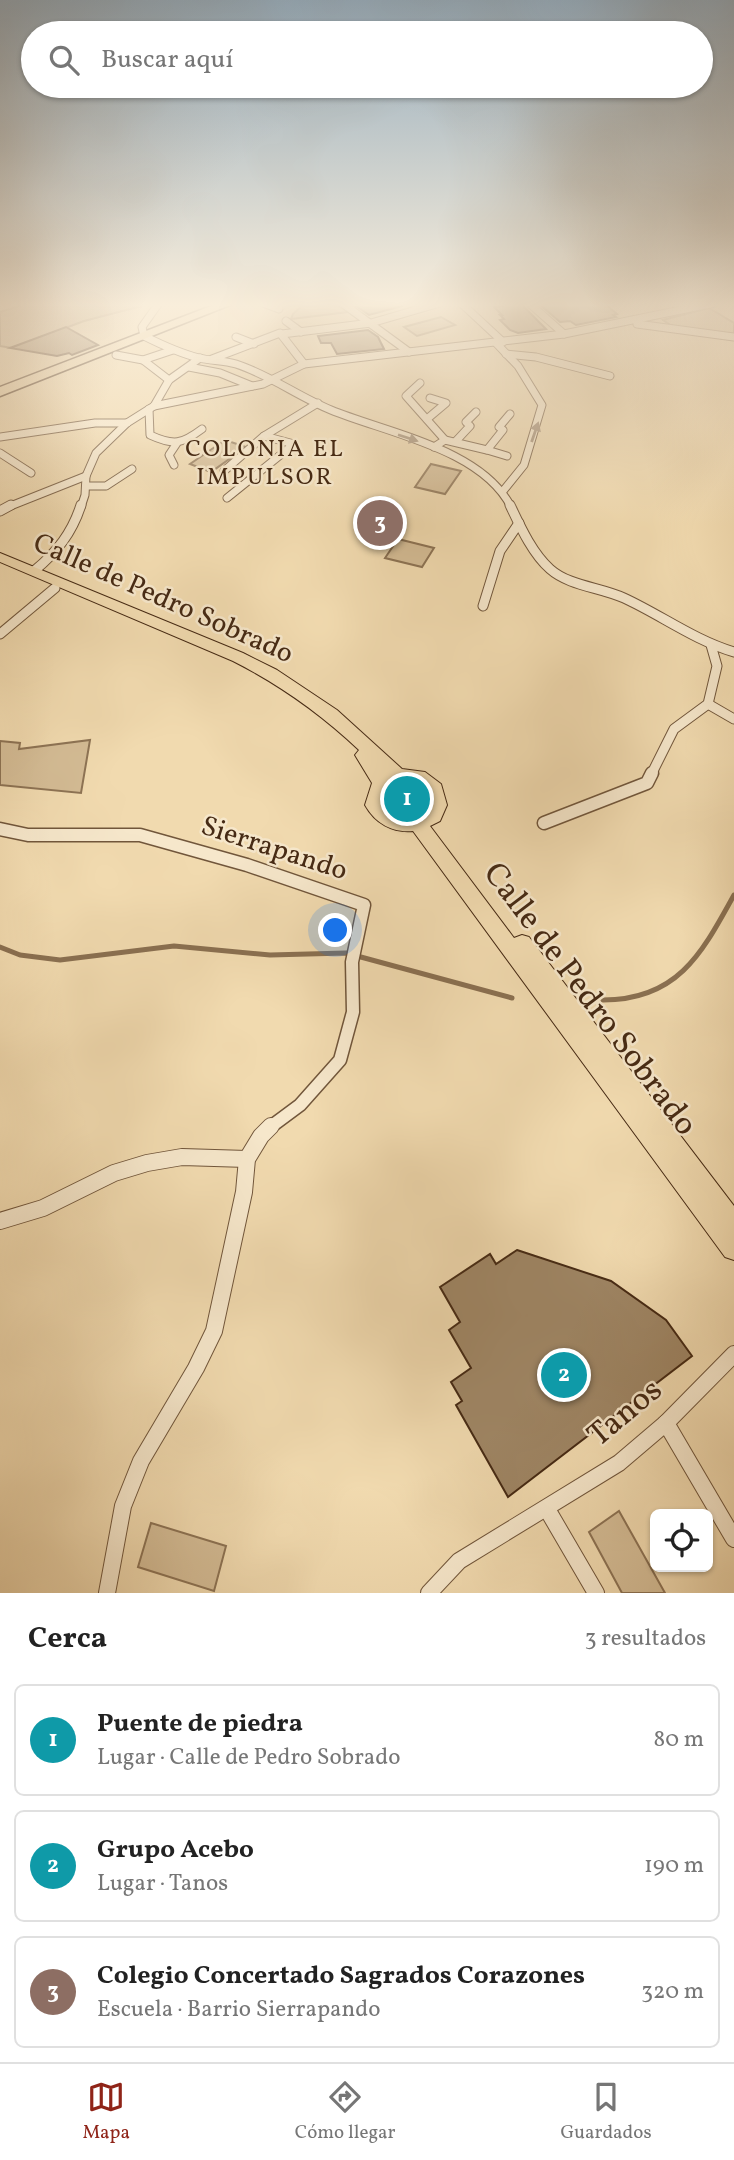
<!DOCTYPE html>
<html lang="es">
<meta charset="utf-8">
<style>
:root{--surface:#fff;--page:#f2f2f2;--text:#222;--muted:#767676;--line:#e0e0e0;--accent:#8f2418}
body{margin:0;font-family:Vollkorn,serif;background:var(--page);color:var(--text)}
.controls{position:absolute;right:21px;bottom:21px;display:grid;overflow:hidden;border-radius:10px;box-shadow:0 2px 5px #0004}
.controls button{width:63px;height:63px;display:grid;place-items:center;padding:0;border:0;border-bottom:2px solid var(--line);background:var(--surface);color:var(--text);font:35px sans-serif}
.you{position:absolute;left:336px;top:931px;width:24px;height:24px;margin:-18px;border:5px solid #fff;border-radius:50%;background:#1a73e8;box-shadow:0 0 0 10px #1a73e833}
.badge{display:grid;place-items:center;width:46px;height:46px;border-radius:50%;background:var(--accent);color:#fff;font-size:23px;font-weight:700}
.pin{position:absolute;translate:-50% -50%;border:4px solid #fff;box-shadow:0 2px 7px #0006}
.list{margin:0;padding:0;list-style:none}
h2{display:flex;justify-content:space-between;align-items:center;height:91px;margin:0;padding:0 28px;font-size:30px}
h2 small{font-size:23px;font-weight:400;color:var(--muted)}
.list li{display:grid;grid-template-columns:46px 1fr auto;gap:21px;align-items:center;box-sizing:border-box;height:112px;margin:0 14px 14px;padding:0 14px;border:2px solid var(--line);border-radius:10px}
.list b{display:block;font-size:26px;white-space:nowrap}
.list p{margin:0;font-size:23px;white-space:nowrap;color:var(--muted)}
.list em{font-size:23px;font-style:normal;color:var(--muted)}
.icon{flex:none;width:38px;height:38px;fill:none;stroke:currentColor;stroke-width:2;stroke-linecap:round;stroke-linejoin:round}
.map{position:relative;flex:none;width:734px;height:1593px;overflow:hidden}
.search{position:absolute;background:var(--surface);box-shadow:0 2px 5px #0004;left:21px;right:21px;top:21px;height:77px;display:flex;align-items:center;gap:18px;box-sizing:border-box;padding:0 24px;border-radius:38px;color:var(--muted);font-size:26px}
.sheet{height:469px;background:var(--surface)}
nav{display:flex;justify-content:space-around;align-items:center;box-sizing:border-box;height:98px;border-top:2px solid var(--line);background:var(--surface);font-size:19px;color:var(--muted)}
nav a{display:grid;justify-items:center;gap:4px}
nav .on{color:var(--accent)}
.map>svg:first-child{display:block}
</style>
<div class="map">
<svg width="734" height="1593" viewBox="0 0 734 1593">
<rect width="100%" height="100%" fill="#f1daaf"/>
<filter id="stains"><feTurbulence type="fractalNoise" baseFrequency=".00286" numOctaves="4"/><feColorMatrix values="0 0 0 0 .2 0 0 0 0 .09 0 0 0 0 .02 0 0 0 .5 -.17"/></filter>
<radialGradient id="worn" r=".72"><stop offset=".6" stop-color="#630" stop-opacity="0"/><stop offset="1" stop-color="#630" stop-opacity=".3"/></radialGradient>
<!-- green -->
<g fill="#d4bc95" stroke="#8d7354" stroke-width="2">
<path d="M28 303H153L84 321 12 348 0 346V312Z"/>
<path d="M305 303H335L348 312 291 319 293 314Z"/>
<path d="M709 308 734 323V335L672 326 663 320Z"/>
<path d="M441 317 455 325 417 336 404 327Z"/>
<path d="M225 440 246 447 211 472 190 464Z"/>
<path d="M431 464 461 471 445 494 415 487Z"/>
<path d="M398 539 434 548 422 567 385 558Z"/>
<path d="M90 740 81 793 0 785V741L20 743 19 749Z"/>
<path d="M407 784 424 792 427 801 417 814 404 816 388 808 384 799 389 790Z"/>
<path d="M619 1511 665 1593H622L589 1532Z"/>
<path d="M151 1523 226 1546 214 1591 138 1567Z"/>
</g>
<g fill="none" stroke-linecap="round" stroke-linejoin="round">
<!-- stream -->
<g stroke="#8a7051" stroke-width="5">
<path d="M0 947 20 955 60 960 174 946 270 955 346 953 512 998"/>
<path d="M603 1000C678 1000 702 953 734 895"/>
</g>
</g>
<!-- building -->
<g fill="#9f8665" stroke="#462a14" stroke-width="2">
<path d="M352 303H401L402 306 369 315Z"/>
<path d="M523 303 524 307 546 329 518 333 510 330 500 320 504 319 500 315H502L494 307Z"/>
<path d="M538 303H604L617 314 613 315 616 317 576 325 570 321 560 322Z"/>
<path d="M66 327 98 345 72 355 69 353 57 356 10 348Z"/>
<path d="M368 330 378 337 384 349 337 354 331 343H321L318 336Z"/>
<path d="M517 1250 611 1281 666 1320 692 1356 508 1497 456 1405 462 1401 451 1382 471 1368 449 1330 460 1322 440 1287 490 1254 496 1264Z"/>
</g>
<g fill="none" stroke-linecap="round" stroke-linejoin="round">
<defs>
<g id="street-far3">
<path d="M159 303 142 327 144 336C162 345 179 353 199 358 211 361 224 360 236 364 270 375 297 396 331 410 387 433 482 449 511 507"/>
<path d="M263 303 279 309"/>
<path d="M342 303 409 352"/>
<path d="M461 303 503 342"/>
<path d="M529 303 564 334"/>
<path d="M286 321 301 332"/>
<path d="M637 324 734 337"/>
<path d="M282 334 371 323 440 303"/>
<path d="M236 337 254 344"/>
<path d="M496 343 518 366 542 405 524 465 503 491"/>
<path d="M506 354 536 357 610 376"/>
<path d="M116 355 143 360"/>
<path d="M212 359 280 333 304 364"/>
<path d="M189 367 220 373 252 386"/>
<path d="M169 380 143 360 173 350"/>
<path d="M420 383 406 396 445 440 434 447"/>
<path d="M154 406 263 384 304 364 564 334 715 303"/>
<path d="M149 409 150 435C174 446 182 444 202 429"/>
<path d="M427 419 446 403 430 398"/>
<path d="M0 437 95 423H127"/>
<path d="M445 440 487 450 503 430 499 427 510 414"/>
<path d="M456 441 470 426 466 422 476 412"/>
<path d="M487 450 507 456"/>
<path d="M0 453 31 473"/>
<path d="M174 465 169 455 177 443"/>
<path d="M224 471 264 436 318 403"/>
<path d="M86 486H106L132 469"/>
<path d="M227 498 294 444 264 436"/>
<path d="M8 507 86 476"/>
<path d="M81 507 85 495 86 476 96 453 127 423 154 406 169 380 200 358"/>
</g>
<g id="street-far2">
<path d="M510 505C520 526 532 553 550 569 569 586 600 587 624 598 661 615 694 640 734 652"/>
<path d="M0 511 11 505"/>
<path d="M34 571C57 552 72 533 81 505"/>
<path d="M483 606 500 551 519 523"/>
<path d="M0 634 55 588"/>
<path d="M708 704 734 719"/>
<path d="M651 775 674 729 708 704 717 666 711 645"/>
</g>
<g id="street-far1">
<path d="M544 823 647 783 652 773"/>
<path d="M0 829 28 835H140L247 865 364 905 352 962 353 1012 340 1060 300 1105 269 1128"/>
</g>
<g id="street">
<path d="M0 1221 43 1208 114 1173 147 1163 182 1157 247 1159"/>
<path d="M666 1423 734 1539"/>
<path d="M547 1509 596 1593"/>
<path d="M107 1593 123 1506 141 1461 196 1368 214 1331 244 1192 247 1159 261 1136 271 1126"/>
<path d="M429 1593 459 1561 619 1463 666 1423 734 1354"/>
</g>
<path id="primary" d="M0 553 243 653 277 670 337 710 402 769 425 772 441 784 447 805 440 821 430 826 514 938 522 935 529 937 734 1206V1260L725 1257 413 831C392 833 375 823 365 805L372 783 355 755 359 750C321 714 280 685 233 661L0 562ZM409 781 427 792 430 805 427 812C412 819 393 820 383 805L385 792 396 784Z"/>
<path id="highway" d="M219 303H235L0 396V387Z"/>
</defs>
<!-- street-far3 casing -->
<use href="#street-far3" stroke="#71563b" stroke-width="9"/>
<!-- street-far2 casing -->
<use href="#street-far2" stroke="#71563b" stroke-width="11"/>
<!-- street-far1 casing -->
<use href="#street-far1" stroke="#71563b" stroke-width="15"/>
<!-- street casing -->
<use href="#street" stroke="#71563b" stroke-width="18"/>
<!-- primary casing -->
<use href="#primary" stroke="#462a14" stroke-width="2"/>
<!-- highway casing -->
<use href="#highway" stroke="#462a14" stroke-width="3"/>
<!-- street-far3 -->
<use href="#street-far3" stroke="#f6e7cb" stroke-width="7"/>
<!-- street-far2 -->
<use href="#street-far2" stroke="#f6e7cb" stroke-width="9"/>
<!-- street-far1 -->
<use href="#street-far1" stroke="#f6e7cb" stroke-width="12"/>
<!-- street -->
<use href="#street" stroke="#f6e7cb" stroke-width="16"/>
<!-- primary -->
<use href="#primary" fill="#f1daaf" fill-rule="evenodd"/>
<!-- highway -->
<use href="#highway" fill="#f1daaf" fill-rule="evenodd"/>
</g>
<!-- one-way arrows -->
<defs><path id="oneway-solid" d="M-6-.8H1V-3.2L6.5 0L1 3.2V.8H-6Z" transform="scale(1.75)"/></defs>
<g fill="#9e8870">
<use href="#oneway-solid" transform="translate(535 432) rotate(-71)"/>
<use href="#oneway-solid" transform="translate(408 438) rotate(18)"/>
</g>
<!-- sky -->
<linearGradient id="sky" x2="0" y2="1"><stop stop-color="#94abbc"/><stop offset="0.58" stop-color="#f9eedb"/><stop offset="1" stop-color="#f9eedb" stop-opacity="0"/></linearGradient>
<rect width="734" height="526" fill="url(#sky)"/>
<g text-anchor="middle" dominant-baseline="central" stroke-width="5" stroke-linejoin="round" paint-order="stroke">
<!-- far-neighbourhood labels -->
<g font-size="24" letter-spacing="2" fill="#462a14" stroke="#f6e7cb">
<text x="265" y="450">COLONIA EL<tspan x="265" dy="28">IMPULSOR</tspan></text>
</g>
<!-- street labels -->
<g font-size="28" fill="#462a14" stroke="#f6e7cb">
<text transform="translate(163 599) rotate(24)">Calle de Pedro Sobrado</text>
<text transform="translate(274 849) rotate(18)">Sierrapando</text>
</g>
<!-- near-street labels -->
<g font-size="33" fill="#462a14" stroke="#f6e7cb">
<text transform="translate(589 1000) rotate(53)">Calle de Pedro Sobrado</text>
<text transform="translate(626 1414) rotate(-40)">Tanos</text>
</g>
</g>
<rect width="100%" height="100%" filter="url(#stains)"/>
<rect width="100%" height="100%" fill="url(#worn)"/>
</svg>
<div class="controls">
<button><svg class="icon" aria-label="locate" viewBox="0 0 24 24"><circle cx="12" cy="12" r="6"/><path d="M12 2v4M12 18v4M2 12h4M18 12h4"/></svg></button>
</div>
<div class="you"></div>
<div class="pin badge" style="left:407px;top:799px;background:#0f9aa8">1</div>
<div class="pin badge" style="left:564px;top:1375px;background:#0f9aa8">2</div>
<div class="pin badge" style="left:380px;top:523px;background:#8d6e63">3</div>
<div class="search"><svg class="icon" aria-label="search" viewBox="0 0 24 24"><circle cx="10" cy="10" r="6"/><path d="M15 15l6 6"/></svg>Buscar aquí</div>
</div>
<section class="sheet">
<h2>Cerca<small>3 resultados</small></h2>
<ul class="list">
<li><span class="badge" style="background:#0f9aa8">1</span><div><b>Puente de piedra</b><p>Lugar · Calle de Pedro Sobrado</p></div><em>80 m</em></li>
<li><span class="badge" style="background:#0f9aa8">2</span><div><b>Grupo Acebo</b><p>Lugar · Tanos</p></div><em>190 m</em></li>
<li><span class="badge" style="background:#8d6e63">3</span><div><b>Colegio Concertado Sagrados Corazones</b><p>Escuela · Barrio Sierrapando</p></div><em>320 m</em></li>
</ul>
</section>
<nav>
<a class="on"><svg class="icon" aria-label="map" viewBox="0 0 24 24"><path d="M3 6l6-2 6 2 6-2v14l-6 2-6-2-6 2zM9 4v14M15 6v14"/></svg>Mapa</a>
<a><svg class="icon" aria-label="directions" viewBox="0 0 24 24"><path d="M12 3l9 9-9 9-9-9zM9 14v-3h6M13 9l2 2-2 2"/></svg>Cómo llegar</a>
<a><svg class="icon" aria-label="saved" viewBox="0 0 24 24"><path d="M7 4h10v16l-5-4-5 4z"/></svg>Guardados</a>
</nav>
